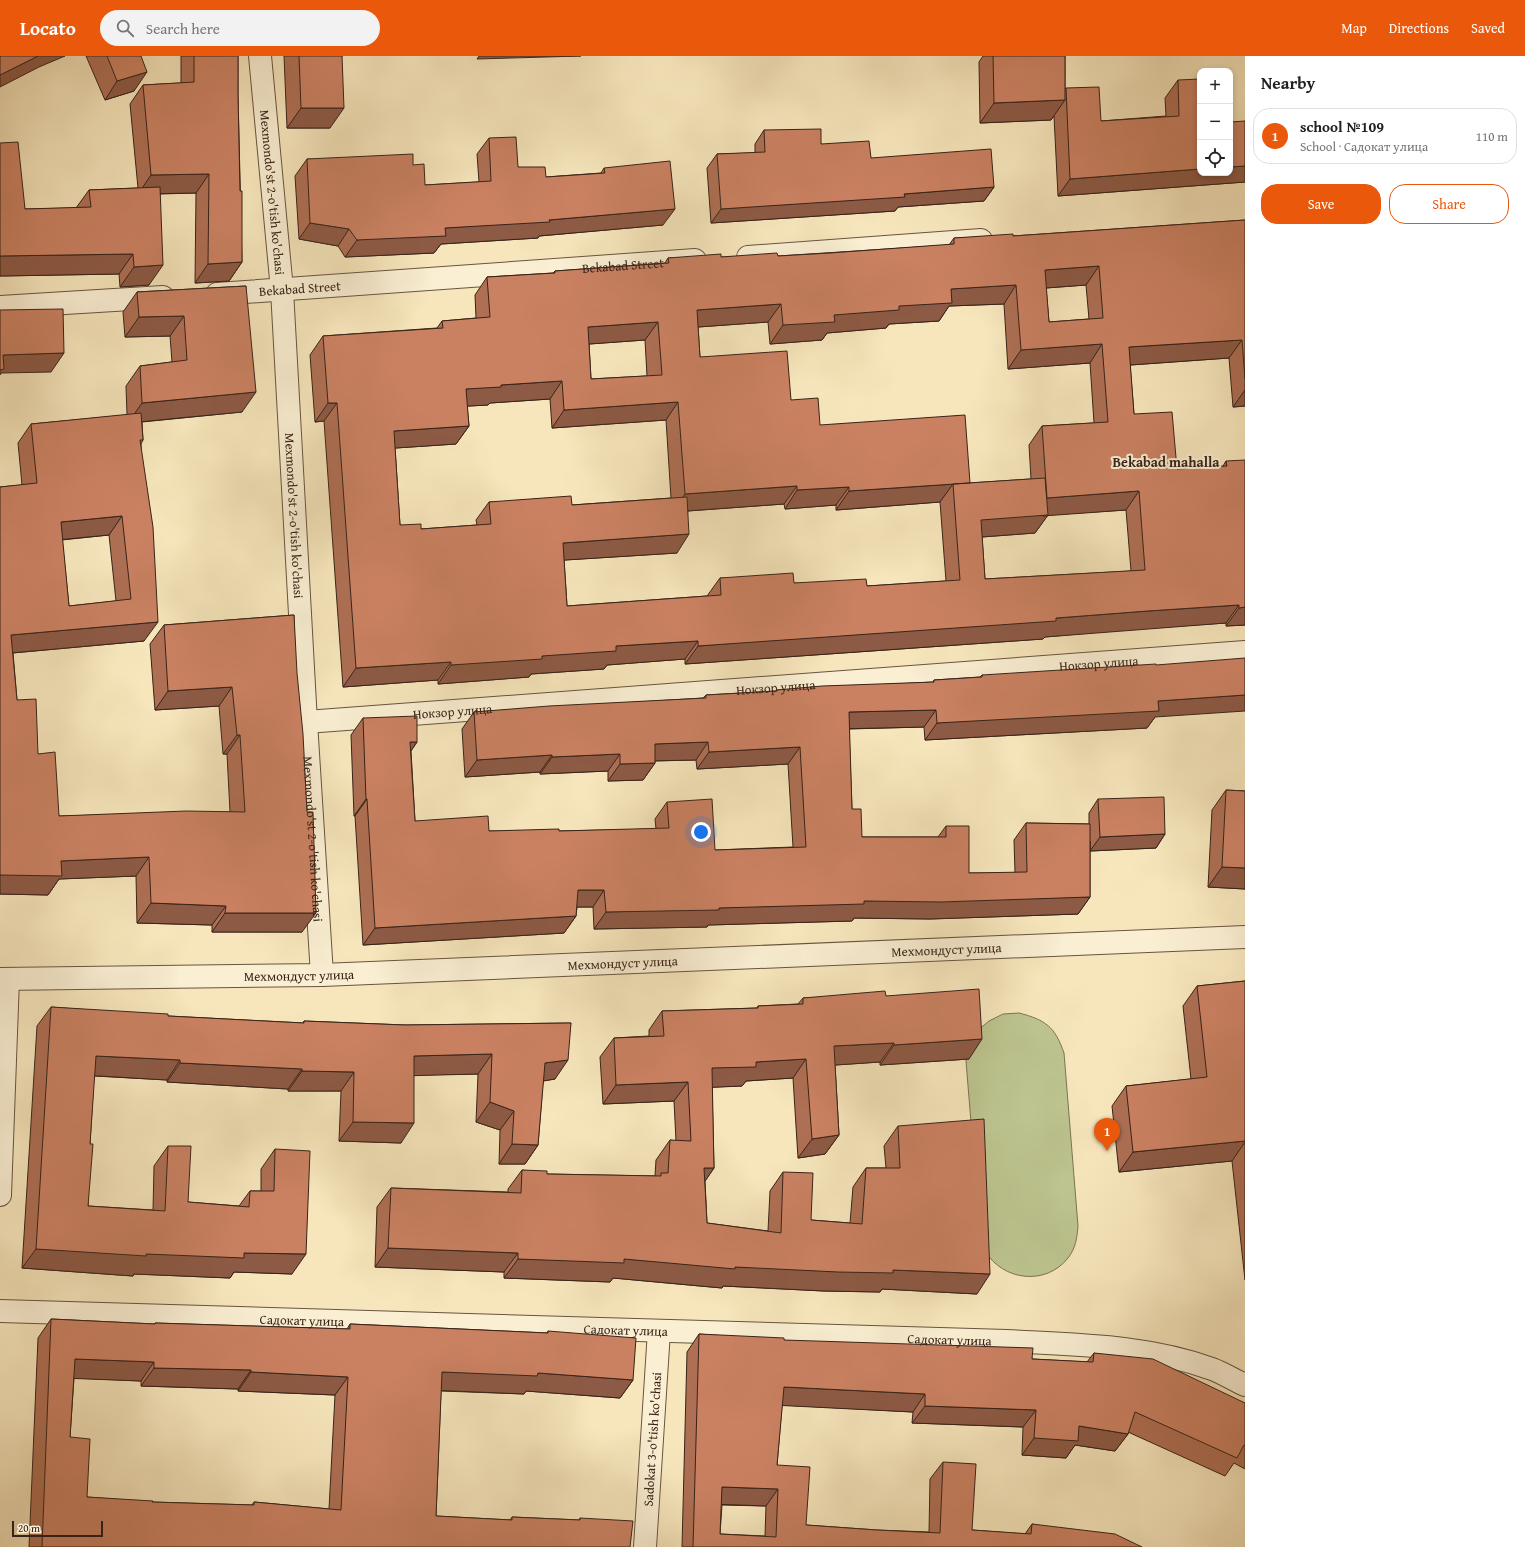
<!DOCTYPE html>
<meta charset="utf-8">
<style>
:root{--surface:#fff;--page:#f2f2f2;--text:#222;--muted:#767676;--line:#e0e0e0;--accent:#ea580c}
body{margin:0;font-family:"Gentium Book Plus",serif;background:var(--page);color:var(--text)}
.controls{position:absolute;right:12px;top:12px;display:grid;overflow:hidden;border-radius:8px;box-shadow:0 2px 6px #0003}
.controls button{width:36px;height:36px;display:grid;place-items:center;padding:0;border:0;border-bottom:1px solid var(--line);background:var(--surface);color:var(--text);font:20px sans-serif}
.scale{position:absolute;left:12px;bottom:10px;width:91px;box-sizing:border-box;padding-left:4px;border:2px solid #392318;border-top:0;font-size:11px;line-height:14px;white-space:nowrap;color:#392318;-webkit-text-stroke:3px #faefd3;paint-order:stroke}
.you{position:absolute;left:701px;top:776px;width:14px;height:14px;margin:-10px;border:3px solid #fff;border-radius:50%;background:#1a73e8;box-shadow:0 0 0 6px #1a73e833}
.badge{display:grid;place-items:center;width:26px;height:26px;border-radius:50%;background:var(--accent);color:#fff;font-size:13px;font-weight:700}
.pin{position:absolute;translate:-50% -33px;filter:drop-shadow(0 1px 2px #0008)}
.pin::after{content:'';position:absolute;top:21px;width:14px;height:12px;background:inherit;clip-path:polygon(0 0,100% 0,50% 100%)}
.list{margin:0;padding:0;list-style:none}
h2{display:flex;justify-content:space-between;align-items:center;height:52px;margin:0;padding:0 16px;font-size:17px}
h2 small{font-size:13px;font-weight:400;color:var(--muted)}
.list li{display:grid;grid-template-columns:26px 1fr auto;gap:12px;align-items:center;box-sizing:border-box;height:56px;margin:0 8px 8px;padding:0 8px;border:1px solid var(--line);border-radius:16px}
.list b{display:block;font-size:15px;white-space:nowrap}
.list p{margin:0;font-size:13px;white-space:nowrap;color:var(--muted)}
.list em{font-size:13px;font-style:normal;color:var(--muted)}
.actions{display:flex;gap:8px;padding:12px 16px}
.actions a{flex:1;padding:9px 0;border:1px solid var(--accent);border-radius:16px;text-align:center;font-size:14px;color:var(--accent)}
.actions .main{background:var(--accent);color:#fff}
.icon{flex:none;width:22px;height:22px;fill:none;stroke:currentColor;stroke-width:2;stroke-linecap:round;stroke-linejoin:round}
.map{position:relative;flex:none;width:1245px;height:1491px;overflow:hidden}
header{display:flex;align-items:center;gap:24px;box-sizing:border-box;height:56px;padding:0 20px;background:var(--accent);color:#fff}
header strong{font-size:19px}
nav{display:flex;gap:22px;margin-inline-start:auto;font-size:14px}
.search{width:280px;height:36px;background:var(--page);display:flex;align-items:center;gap:10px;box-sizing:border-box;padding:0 14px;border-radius:22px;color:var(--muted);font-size:15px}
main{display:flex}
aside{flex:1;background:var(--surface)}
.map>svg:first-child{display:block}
</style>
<header>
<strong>Locato</strong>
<div class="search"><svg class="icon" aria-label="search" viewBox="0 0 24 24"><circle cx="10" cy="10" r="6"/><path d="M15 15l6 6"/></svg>Search here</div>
<nav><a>Map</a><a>Directions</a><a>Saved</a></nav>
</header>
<main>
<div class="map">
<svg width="1245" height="1491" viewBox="0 0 1245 1491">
<rect width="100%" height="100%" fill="#f7e6bc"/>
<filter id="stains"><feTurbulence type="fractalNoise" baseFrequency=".005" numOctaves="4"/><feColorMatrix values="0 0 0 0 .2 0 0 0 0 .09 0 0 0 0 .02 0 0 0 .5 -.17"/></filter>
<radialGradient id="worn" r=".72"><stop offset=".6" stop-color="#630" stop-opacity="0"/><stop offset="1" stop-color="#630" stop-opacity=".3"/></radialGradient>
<!-- green -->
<path fill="#bdc590" stroke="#7b7454" d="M1019 957C1046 964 1055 971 1064 997L1078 1170C1077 1181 1076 1192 1068 1202 1046 1230 1003 1225 985 1195 982 1190 981 1183 980 1177L966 1005 969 989 977 975 989 965 1003 958Z"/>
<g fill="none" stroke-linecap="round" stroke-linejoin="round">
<defs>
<g id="minor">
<path id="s1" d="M260 0 282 234 306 666 322 919"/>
<path d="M748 201 981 184"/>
<path id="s2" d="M217 238 695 204"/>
<path d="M0 251 163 241"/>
<path id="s3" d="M306 666 1245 596"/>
<path id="s4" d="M0 923 322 919 1245 881"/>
<path d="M0 1139 8 923"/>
<path id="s5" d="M0 1255 1007 1285C1076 1289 1146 1289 1212 1313 1223 1317 1234 1324 1245 1329"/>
<path id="s6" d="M645 1491 659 1275"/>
</g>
</defs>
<!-- minor casing -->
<use href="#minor" stroke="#685441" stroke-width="24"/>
<!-- minor -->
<use href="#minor" stroke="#faefd3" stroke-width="22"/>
</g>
<!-- wall -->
<g fill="#ae6f54" stroke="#392318" fill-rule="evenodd">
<path d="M86 0H141L134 35 105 44Z"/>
<path d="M181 0H238V39L242 206 229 225 195 227 196 137 160 138 149 229 120 231 119 218 0 220V87L25 153 76 152 89 134 138 132 130 48 143 29 181 27Z"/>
<path d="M284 0H342L330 72H287Z"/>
<path d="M983 0H1065V33L1066 32 1101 65 1166 60 1165 42 1178 24 1200 117 1245 65V126L1058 140 1054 60 1051 64 980 67 979 6Z"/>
<path d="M764 74 821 88 871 102 994 131 984 145 898 151 895 155 711 167 707 112 717 98 755 97V88Z"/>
<path d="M489 82 518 111 546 121 601 117 604 112 663 169 539 180 538 182 441 188 434 197 345 201 338 190 299 183 295 120 307 103 413 109 425 129 479 126 477 98Z"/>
<path d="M1245 164V350L1233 351 1229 302 1130 309 1134 358 1177 413 1223 410 1226 405 1245 569 1226 570V567L1135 573 1045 581 1043 583 685 608V603L607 609 604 613 531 618 529 621 438 628V624L343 631 324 365 315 366 310 299 323 280 437 272 442 265 476 262 475 239 487 221 553 217 555 215 665 207 668 202 778 200 949 189 954 182 1013 180ZM1086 229 1089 263 1049 266 1046 232ZM1004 248 1008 313 1090 307 1094 367 1042 370 1029 389 1031 423 970 427 820 369 791 344 700 301 698 271 768 266 770 288 822 284 827 277 886 272 889 268 939 265 949 250ZM645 284 647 320 591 323 589 288ZM550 343 552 372 666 364 671 442 572 449 489 446 476 464 477 469 421 473 400 469 395 392 456 388 469 370 467 350 488 349 490 347ZM940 446 946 525 867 530 794 527 720 522 707 540 567 550 564 504 677 497 688 455 784 448 785 453 836 449V454ZM1126 454 1131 515 985 523 982 481 1035 477 1048 459Z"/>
<path d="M246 230 242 356 142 366 143 384 141 388 144 585 13 597 17 644 38 698 59 760 230 756 227 698H223L219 650 155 654 150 588 164 569 294 559 302 876H212V869L137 867 136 820 59 823 48 839 0 838V431L22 429 18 387 31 368 127 359 126 330 140 310 172 306 170 280 125 281 123 256 137 236ZM109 479 116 545 69 550 62 484Z"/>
<path d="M982 619 1155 661 1147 672 925 684 924 671 849 673 852 753 862 781H938L946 770 969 817H1015L1014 784 1026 767 1089 768V757L1098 743 1165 778 1156 792 1090 795V785V841L1078 858 930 863 854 862 852 865 708 869 707 871 594 873 593 851H577L576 860 564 877 363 889 355 760H354L351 679 363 662 417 686 411 695 415 765 489 775H559L656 773 655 763 667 746 715 794 793 791 788 708 697 713 696 704 655 705V707L643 724 608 725V715L540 718V716L465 721 462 673 474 656 703 642 706 639 776 635 777 634 933 626 934 624 980 621Z"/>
<path d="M1226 734 1245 735V833L1208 831 1212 754Z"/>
<path d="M1245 925V1224L1232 1105 1119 1116 1112 1050 1126 1030 1191 1023 1183 950 1197 930Z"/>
<path d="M886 940 969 1003 880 1009V1006L835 1009 839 1079 825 1098 798 1102 793 1022 746 1025 742 1030 712 1031 714 1112 705 1125 707 1167 768 1175 770 1135 783 1116 811 1164 850 1167 853 1131 866 1112H886L884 1090 898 1070 977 1238 882 1233 880 1236 824 1235 723 1230 722 1232 613 1222 610 1226 504 1222V1216L375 1211 377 1151 391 1132 508 1136V1133L522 1114 547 1118 655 1120 656 1104 670 1084 676 1085 674 1045 603 1048 600 1001 614 982 649 980V974L662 955 757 952 758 950 798 948 803 942Z"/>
<path d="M51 951 168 960 303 967 304 965 405 969 571 967 555 1023 543 1025 538 1089 525 1108H499L500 1074 476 1066 478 1018 414 1019 401 1087 339 1085 341 1035H288V1033L167 1026V1024L94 1020 90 1088 88 1150 153 1154 154 1110 168 1090 188 1146 239 1150 250 1135H261V1113L275 1093 292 1218 234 1216 230 1222 134 1218 133 1220 22 1212 37 970Z"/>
<path d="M51 1263 154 1268 155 1267 347 1273 350 1268 547 1277 548 1275 633 1324 620 1342 526 1335 524 1338 441 1335 436 1460 510 1464 512 1461 579 1464 580 1462 630 1491H29L38 1282ZM74 1322 141 1325V1330L238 1333V1335L335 1339 329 1453 254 1446 252 1449 152 1446 87 1441 70 1381Z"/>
<path d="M699 1278 1032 1303 1087 1306 1094 1297 1245 1347V1413L1234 1407 1225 1420 1128 1376V1378L1115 1395 1075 1389 1066 1402 1022 1399 1023 1371 912 1367 913 1356 782 1349 777 1409 806 1469 877 1474 929 1476 930 1423 943 1406 972 1474 1025 1478 1032 1468 1142 1491H682L687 1296ZM722 1449 766 1450 765 1480 720 1478Z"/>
</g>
<!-- shaded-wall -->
<g fill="#8d5a45" stroke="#392318">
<path d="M38 0H65L39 11 0 31V19Z"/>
<path d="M479 0H581L477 3Z"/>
<path d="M147 16 134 35 105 44 117 25Z"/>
<path d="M1065 44 1051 64 980 67 994 47Z"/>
<path d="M301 52H344L330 72H287Z"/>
<path d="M1245 110V126L1058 140 1070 123 1200 113V117H1230V111Z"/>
<path d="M209 118 196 137 138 138 151 119Z"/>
<path d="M994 131 984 145 898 151 895 155 711 167 721 153 904 138Z"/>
<path d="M675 153 663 169 539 180 538 182 441 188 434 197 345 201 357 184 445 172 549 164Z"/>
<path d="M310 167 349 173 338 190 299 183Z"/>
<path d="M133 198 119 218 0 220V200Z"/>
<path d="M242 206 229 225 195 227 208 208Z"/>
<path d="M163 209 149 229 120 231 134 211Z"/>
<path d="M1099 210 1086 229 1032 233 1045 214Z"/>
<path d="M1016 229 1004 248 949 250 939 265 889 268 886 272 827 277 822 284 770 288 783 269 834 259 899 250 951 233Z"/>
<path d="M781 248 768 266 684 272 697 254Z"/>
<path d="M184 260 170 280 125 281 139 261Z"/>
<path d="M658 266 645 284 575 289 588 271Z"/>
<path d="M1242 284 1229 302 1116 310 1129 291Z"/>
<path d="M1102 288 1090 307 1008 313 1021 294Z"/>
<path d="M64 297 51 316 1 317 0 319V303L3 299Z"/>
<path d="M562 325 550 343 490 347 488 349 453 351 466 333 501 329Z"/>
<path d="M1245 334V350L1233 351Z"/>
<path d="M256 336 242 356 128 367 142 347Z"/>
<path d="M678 346 666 364 552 372 564 354Z"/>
<path d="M328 347H337L324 365 315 366Z"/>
<path d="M469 370 456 388 381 393 394 375Z"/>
<path d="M970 427 953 428 940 446 836 454 849 435Z"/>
<path d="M797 430 784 448 672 456 685 438Z"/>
<path d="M849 431 836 449 785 453 797 434Z"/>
<path d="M1139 435 1126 454 1043 460 1048 459 1035 477 968 482 981 464 1047 442Z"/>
<path d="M122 460 109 479 47 485 61 466Z"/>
<path d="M689 478 677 497 550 505 563 487Z"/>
<path d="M1239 549 1226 567 1045 581 1043 583 685 608 698 590 1148 555Z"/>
<path d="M1245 551V569L1226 570 1239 552Z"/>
<path d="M158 566 144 585 0 598 11 579Z"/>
<path d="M698 585 685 603 607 609 604 613 531 618 529 621 438 628 451 609 542 600 616 590Z"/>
<path d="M451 606 438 624 343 631 356 612Z"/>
<path d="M232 631 219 650 155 654 168 635Z"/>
<path d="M1245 639V655L1155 661 1147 672 925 684 937 667 1158 645Z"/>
<path d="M936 654 924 671 837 673 849 656Z"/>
<path d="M237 679H240L227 698H223Z"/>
<path d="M410 686H417L405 703Z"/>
<path d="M708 686 696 704 644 705 655 688Z"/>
<path d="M800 691 788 708 697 713 709 696Z"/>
<path d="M620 698 608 715 540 718 552 701Z"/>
<path d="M552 699 540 716 465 721 477 704Z"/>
<path d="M655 707 643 724 608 725 620 708Z"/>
<path d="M366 743H367L355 760H354Z"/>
<path d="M1165 778 1156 792 1090 795 1100 781Z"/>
<path d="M149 801 136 820 59 823 48 839 0 838V819L61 805Z"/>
<path d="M1222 811 1245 812V833L1208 831Z"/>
<path d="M578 834H604L593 851H566Z"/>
<path d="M1090 841 1078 858 930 863 854 862 852 865 708 869 707 871 594 873 606 856 719 852 864 845Z"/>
<path d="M151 847 226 850 212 869 137 867Z"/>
<path d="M225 857H316L302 876H212Z"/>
<path d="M576 860 564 877 363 889 375 872Z"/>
<path d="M982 983 969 1003 880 1009 894 989Z"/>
<path d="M894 987 880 1006 821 1010 834 990Z"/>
<path d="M492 998 478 1018 400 1020 414 1000Z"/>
<path d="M96 1000 180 1004 167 1024 82 1019Z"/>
<path d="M806 1003 793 1022 746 1025 742 1030 698 1032 712 1012 756 1006Z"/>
<path d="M568 1004 555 1023 531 1027 545 1007Z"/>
<path d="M180 1007 302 1013 288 1033 167 1026Z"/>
<path d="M302 1015 354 1016 341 1035H288Z"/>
<path d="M688 1026 674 1045 603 1048 616 1029Z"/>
<path d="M490 1046 514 1055 500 1074 476 1066Z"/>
<path d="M353 1066 414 1067 401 1087 339 1085Z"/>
<path d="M839 1079 825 1098 798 1102 812 1083Z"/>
<path d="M1245 1085V1086L1232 1105 1119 1116 1133 1096Z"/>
<path d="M512 1088 538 1089 525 1108H499Z"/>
<path d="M704 1112H714L701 1131Z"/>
<path d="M388 1192 518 1197 504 1216 375 1211Z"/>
<path d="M36 1193 146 1198 244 1197 306 1198 292 1218 234 1216 230 1222 134 1218 133 1220 22 1212Z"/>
<path d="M518 1203H624L735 1211 893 1214 990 1218 977 1238 882 1233 880 1236 824 1235 723 1230 722 1232 613 1222 610 1226 504 1222Z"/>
<path d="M75 1303 154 1306 141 1325 62 1322Z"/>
<path d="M154 1312 251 1314 238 1333 141 1330Z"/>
<path d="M251 1316 348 1321 335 1339 238 1335Z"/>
<path d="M442 1316 538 1317 633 1324 620 1342 526 1335 524 1338 429 1334Z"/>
<path d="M784 1331 925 1338 913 1356 772 1349Z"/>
<path d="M925 1350 1036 1354 1023 1371 912 1367Z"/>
<path d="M1079 1370 1128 1378 1115 1395 1075 1389 1066 1402 1022 1399 1034 1382Z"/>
<path d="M722 1431 778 1433 766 1450 710 1448Z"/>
</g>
<!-- building -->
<g fill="#ca8162" stroke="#392318" fill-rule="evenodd">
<path d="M0 0H38L0 19Z"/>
<path d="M107 0H141L147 16 117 25Z"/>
<path d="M194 0H238V39L240 135H242V206L208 208 209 118 151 119 143 29 194 26Z"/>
<path d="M299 0H342L344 52H301Z"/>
<path d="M993 0H1065V44L994 47Z"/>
<path d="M1200 23V113L1070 123 1066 32 1099 31 1101 65 1179 60 1178 24Z"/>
<path d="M1245 65V110L1230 111V66Z"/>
<path d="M821 73V88L869 85 871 102 991 93 994 131 904 138 905 141 721 153 717 98 765 96 764 74Z"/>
<path d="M516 81 518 111H545L546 121 605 117 604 112 670 105 675 153 549 164 550 166 445 172 446 180 357 184 349 173 310 167 307 103 413 98V109L424 108 425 129 491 125 489 82Z"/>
<path d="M18 86 25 153 91 151 89 134 160 131 163 209 134 211 133 198 0 200V87Z"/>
<path d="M1245 164V323L1242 284 1129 291 1134 358 1172 356 1177 413 1227 410 1226 405 1245 404V551L1239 552V549L1148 555 1056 562V565L698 590V585L616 590V595L542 600V603L451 609V606L356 612 337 347H328L323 280 443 272 442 265 490 261 487 221 555 217V215L669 207 668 202 721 198V201L777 197 778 200 830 197 954 188V182L1013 178V180ZM1099 210 1103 262 1049 266 1045 214ZM1016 229 1021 294 1102 288 1108 366 1042 370 1047 442 1139 435 1145 514 985 523 981 464 1048 459 1045 422 953 428 960 524 867 530 866 523 794 527 793 517 720 522 721 539 567 550 563 487 689 478 687 441 572 449 571 440 489 446 491 468 421 473V468L400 469 394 375 469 370 466 333 501 331V329L562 325 564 354 678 346 685 438 797 430V434L849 431V435L970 427 965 359 820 369 818 342 791 344 787 295 700 301 697 254 781 248 783 269 835 266 834 259 899 254V250L952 247 951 233ZM658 266 662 319 591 323 588 271Z"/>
<path d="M246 230 256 336 142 347 140 310 187 304 184 260 139 261 137 236Z"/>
<path d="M63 253 64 297 3 299 4 313 0 314V254Z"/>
<path d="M141 357 143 384H140L153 471 158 566 11 579 17 644 36 643 38 698 55 696 59 760 186 755 245 756 240 679H237L232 631 168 635 164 569 294 559 297 617 303 678 307 756H313L316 857H225L226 850 151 847 149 801 61 805 62 820 0 819V431L37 427 31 368ZM122 460 131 543 69 550 61 466Z"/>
<path d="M1245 602V639L1158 645 1159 655 937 667 936 654 849 656 852 753H861L862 781H946V770H969V817L1027 816 1026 767 1090 768V841L941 846 864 845V848L719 852V854L606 856 604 834H578L576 860 375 872 367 743H366L363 662 417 660V686H410L415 765 488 760 489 775 559 773V775L669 772 667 746 712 743 715 794 806 791 800 691 709 696 708 686 655 688V707L620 708V698L552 701V699L477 704 474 656 549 650 706 642V639L777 635V634L822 630 934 626V624L982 621V619L1156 608V609Z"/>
<path d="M1226 734 1245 735V812L1222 811Z"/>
<path d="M1164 741 1165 778 1100 781 1098 743Z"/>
<path d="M1245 925V1085L1133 1096 1126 1030 1207 1021 1197 930Z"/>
<path d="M979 933 982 983 894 989V987L834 990 839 1079 812 1083 806 1003 756 1006V1011L712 1012 714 1112H704L707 1167 781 1177 783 1116 813 1117 811 1164 862 1168 866 1112H900L898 1070 984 1063 990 1218 893 1214V1217L838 1216 735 1211V1213L624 1203V1207L518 1203V1197L388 1192 391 1132 521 1137 522 1114 547 1115V1118L661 1120V1117H668L670 1084 691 1085 688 1026 616 1029 614 982 664 980 662 955 758 952V950L803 948V942L885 935 886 940Z"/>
<path d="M51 951 168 958V960L304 967V965L405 969 571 967 568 1004 545 1007 538 1089 512 1088 514 1055 490 1046 492 998 414 1000V1067L353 1066 354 1016 302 1015V1013L180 1007V1004L96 1000 90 1088H93L88 1150 165 1155 168 1090H191L188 1146 249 1151 250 1135H274L275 1093 310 1095 306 1198 244 1197V1202L146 1198V1200L36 1193Z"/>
<path d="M51 1263 155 1268V1267L350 1273V1268L548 1277V1275L636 1282 633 1324 538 1317 537 1320 442 1316 436 1460 512 1464V1461L580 1464V1462L633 1465 630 1491H42ZM75 1303 154 1306V1312L251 1314V1316L348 1321 341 1454 254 1446V1449L152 1446 153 1445 87 1441 90 1383 70 1381Z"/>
<path d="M699 1278 784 1282V1284L1033 1292 1032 1303 1093 1306 1094 1297 1153 1303 1245 1347V1389H1244L1237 1402 1135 1356 1128 1378 1079 1370 1078 1385 1034 1382 1036 1354 925 1350V1338L784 1331 777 1409 810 1411 806 1469 877 1474 940 1477 943 1406 976 1408 972 1474 1031 1478 1032 1468 1115 1478 1142 1491H693ZM722 1431 778 1433 776 1481 720 1478Z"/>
</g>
<g text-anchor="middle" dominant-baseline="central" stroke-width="4" stroke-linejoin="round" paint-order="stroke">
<!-- street labels -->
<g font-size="13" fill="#392318" stroke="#faefd3">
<text stroke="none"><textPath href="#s1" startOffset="137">Mexmondo'st 2-o'tish ko'chasi</textPath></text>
<text stroke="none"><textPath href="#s2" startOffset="407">Bekabad Street</textPath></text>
<text stroke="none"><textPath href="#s2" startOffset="83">Bekabad Street</textPath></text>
<text stroke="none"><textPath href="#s1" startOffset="461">Mexmondo'st 2-o'tish ko'chasi</textPath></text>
<text stroke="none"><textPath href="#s3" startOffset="795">Нокзор улица</textPath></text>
<text stroke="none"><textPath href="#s3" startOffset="471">Нокзор улица</textPath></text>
<text stroke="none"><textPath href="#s3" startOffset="147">Нокзор улица</textPath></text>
<text stroke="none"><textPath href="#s1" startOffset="785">Mexmondo'st 2-o'tish ko'chasi</textPath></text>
<text stroke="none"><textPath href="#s4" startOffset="947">Мехмондуст улица</textPath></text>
<text stroke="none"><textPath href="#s4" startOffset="623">Мехмондуст улица</textPath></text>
<text stroke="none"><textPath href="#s4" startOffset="299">Мехмондуст улица</textPath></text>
<text stroke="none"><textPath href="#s5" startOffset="302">Садокат улица</textPath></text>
<text stroke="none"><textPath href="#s5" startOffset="626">Садокат улица</textPath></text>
<text stroke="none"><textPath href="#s5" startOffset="950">Садокат улица</textPath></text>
<text stroke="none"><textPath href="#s6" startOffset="108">Sadokat 3-o'tish ko'chasi</textPath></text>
</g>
<!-- neighbourhood labels -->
<g font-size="14" font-weight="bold" fill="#392318" stroke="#faefd3">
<text x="1166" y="406">Bekabad mahalla</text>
</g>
</g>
<rect width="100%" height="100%" filter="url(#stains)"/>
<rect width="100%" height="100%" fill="url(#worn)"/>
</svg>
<div class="controls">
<button>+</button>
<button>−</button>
<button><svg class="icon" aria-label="locate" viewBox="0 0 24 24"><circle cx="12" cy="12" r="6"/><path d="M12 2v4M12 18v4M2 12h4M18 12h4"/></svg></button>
</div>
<div class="scale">20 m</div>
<div class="you"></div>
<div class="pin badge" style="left:1107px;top:1095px">1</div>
</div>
<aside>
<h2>Nearby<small></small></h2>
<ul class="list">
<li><span class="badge">1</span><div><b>school №109</b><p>School · Садокат улица</p></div><em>110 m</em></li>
</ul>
<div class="actions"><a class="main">Save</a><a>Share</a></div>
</aside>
</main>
